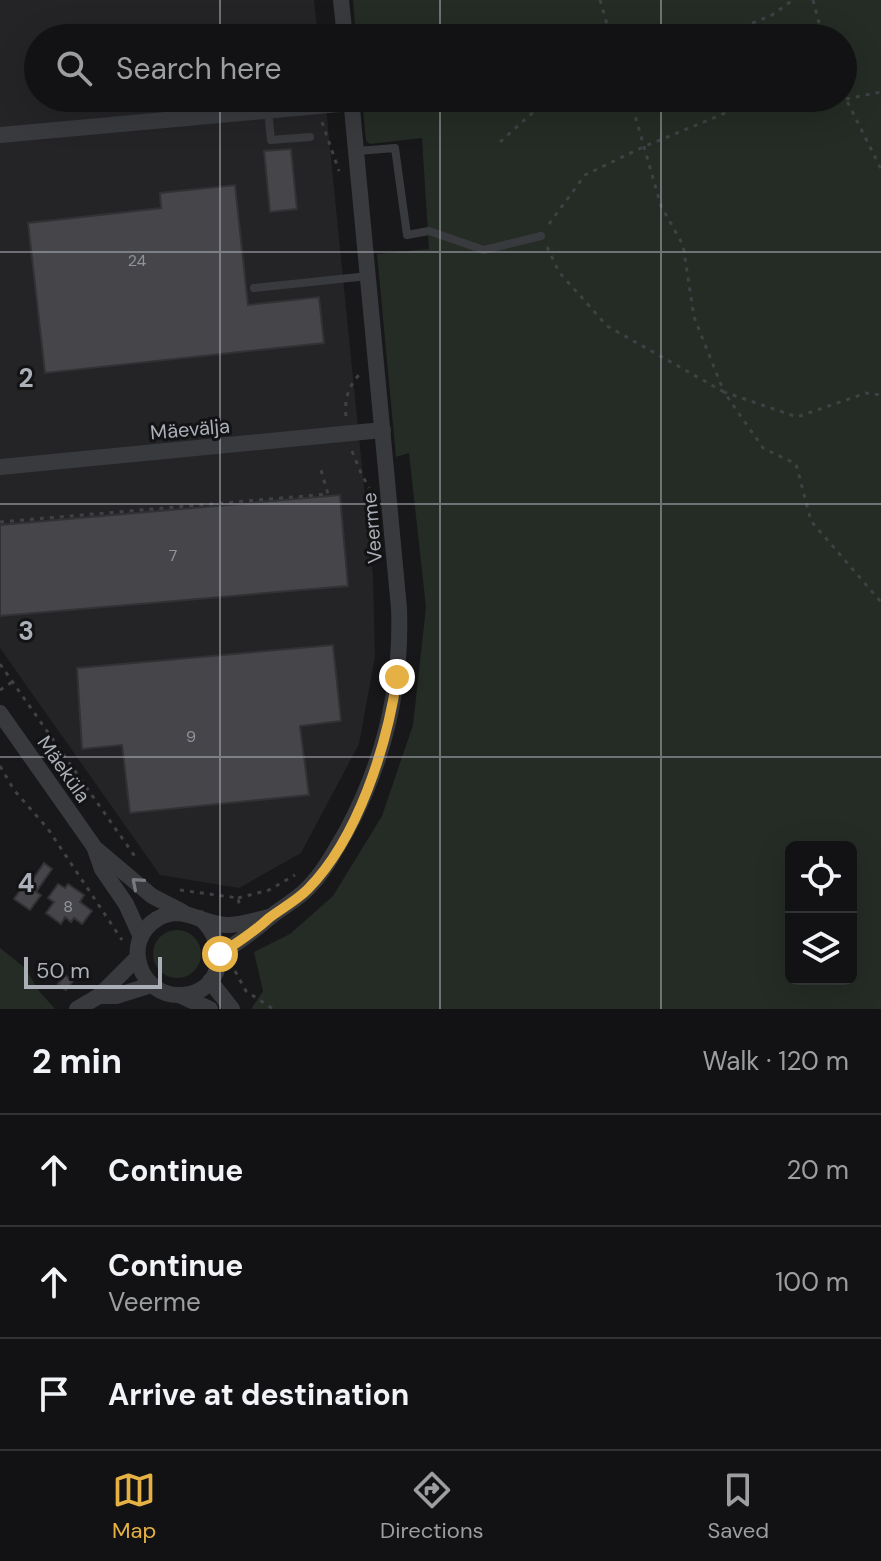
<!DOCTYPE html>
<meta charset="utf-8">
<style>
:root{--surface:#121214;--page:#1b1b1d;--text:#f1f3f6;--muted:#9c9ea0;--line:#313234;--accent:#e5b144}
body{margin:0;font-family:"DM Sans",sans-serif;background:var(--page);color:var(--text)}
.controls{position:absolute;right:24px;bottom:24px;display:grid;overflow:hidden;border-radius:12px;box-shadow:0 8px 32px #0002}
.controls button{width:72px;height:72px;display:grid;place-items:center;padding:0;border:0;border-bottom:2px solid var(--line);background:var(--surface);color:var(--text);font:40px sans-serif}
.scale{position:absolute;left:24px;bottom:20px;width:138px;box-sizing:border-box;padding-left:8px;border:4px solid #abafb8;border-top:0;font-size:22px;line-height:28px;white-space:nowrap;color:#abafb8;-webkit-text-stroke:6px #131315;paint-order:stroke}
.stop{position:absolute;width:24px;height:24px;margin:-18px;border:6px solid #e5b144;border-radius:50%;background:#fff}
.stop.end{background:#e5b144;border-color:#fff;box-shadow:0 2px 8px #0008}
.list{margin:0;padding:0;list-style:none}
h2{display:flex;justify-content:space-between;align-items:center;height:104px;margin:0;padding:0 32px;font-size:34px}
h2 small{font-size:26px;font-weight:400;color:var(--muted)}
.list li{display:grid;grid-template-columns:52px 1fr auto;gap:24px;align-items:center;box-sizing:border-box;height:112px;padding:0 32px;border-top:2px solid var(--line)}
.list b{display:block;font-size:30px;white-space:nowrap}
.list p{margin:0;font-size:26px;white-space:nowrap;color:var(--muted)}
.list em{font-size:26px;font-style:normal;color:var(--muted)}
.icon{flex:none;width:44px;height:44px;fill:none;stroke:currentColor;stroke-width:2;stroke-linecap:round;stroke-linejoin:round}
.map{position:relative;flex:none;width:881px;height:1009px;overflow:hidden}
.search{position:absolute;background:var(--surface);box-shadow:0 8px 32px #0002;left:24px;right:24px;top:24px;height:88px;display:flex;align-items:center;gap:20px;box-sizing:border-box;padding:0 28px;border-radius:44px;color:var(--muted);font-size:30px}
.sheet{height:440px;background:var(--surface)}
nav{display:flex;justify-content:space-around;align-items:center;box-sizing:border-box;height:112px;border-top:2px solid var(--line);background:var(--surface);font-size:22px;color:var(--muted)}
nav a{display:grid;justify-items:center;gap:4px}
nav .on{color:var(--accent)}
.map>svg:first-child{display:block}
</style>
<div class="map">
<svg width="881" height="1009" viewBox="0 0 881 1009">
<rect width="100%" height="100%" fill="#18181a"/>
<!-- built -->
<path fill="#242427" d="M0 0H314L318 38H38V98H325L373 577 375 657 359 744 301 853 239 888 160 875 0 648Z"/>
<!-- green -->
<g fill="#242c25" fill-rule="evenodd">
<path d="M353 0H881V1009H251L263 991 254 952 290 934 333 896 382 816 413 725 426 607 409 453 396 457 377 254 429 249 422 138 370 144 366 141 362 98H843V38H356ZM791 847H851V979H791Z"/>
<circle cx="177" cy="954" r="24"/>
<path d="M0 948 25 968 39 991 55 1009H0Z"/>
</g>
<!-- building -->
<g fill="#45454a" stroke="#323235" stroke-width="2">
<path d="M291 149 297 209 270 212 264 151Z"/>
<path d="M235 185 248 305 319 297 324 343 45 373 28 223 161 208 160 193Z"/>
<path d="M340 495 348 586 0 616V525Z"/>
<path d="M333 645 341 721 300 726 309 795 130 813 122 745 82 749 77 668Z"/>
<path d="M44 863 52 869 36 892 41 895 30 910 14 899 28 879 31 882Z"/>
<path d="M58 884 65 888 68 884 84 895 80 902 92 911 82 924 74 918 71 922 65 917 61 924 46 913 54 902 48 898Z"/>
<path d="M65 975 73 981 66 990 58 984Z"/>
</g>
<g fill="none" stroke-linecap="round" stroke-linejoin="round">
<!-- path -->
<g stroke="#3f4145" stroke-width="3" stroke-dasharray="4 6" stroke-linecap="butt">
<path d="M600 0 611 38"/>
<path d="M813 0 823 38"/>
<path d="M715 38 772 15 793 0"/>
<path d="M843 93 881 169"/>
<path d="M630 98 661 206 683 245 694 317 724 392 797 417 866 393 881 395"/>
<path d="M846 99 881 92"/>
<path d="M322 122 339 171"/>
<path d="M500 142 549 98"/>
<path d="M549 224 585 175 643 147 762 98"/>
<path d="M547 247 559 272 607 326 724 392 763 448 796 464 811 521 881 602"/>
<path d="M346 416C344 400 349 384 361 373"/>
<path d="M352 451 361 473 369 488"/>
<path d="M0 522 328 494 321 470"/>
<path d="M0 664 136 858"/>
<path d="M0 690 12 682"/>
<path d="M0 766 14 790 48 829 122 940"/>
<path d="M180 890 238 898 240 908"/>
<path d="M238 898 269 890 295 875"/>
<path d="M235 971 246 991 273 1009"/>
</g>
<!-- lane -->
<g stroke="#393a3e" stroke-width="8">
<path d="M268 111 271 140 310 137"/>
<path d="M357 151 395 148 407 235 429 231 484 250 541 236"/>
<path d="M254 288 368 276"/>
</g>
<!-- street -->
<g stroke="#393a3e" stroke-width="16">
<path d="M341 0 345 38"/>
<path d="M0 135 351 103"/>
<path d="M0 467 383 430"/>
<path d="M0 713 95 848 152 896 183 912"/>
<path d="M95 849 102 869 126 904 141 937"/>
<path d="M200 918C229 943 225 992 182 995 140 998 120 941 157 919 182 903 202 925 227 925 241 925 255 920 269 917"/>
<path d="M220 954C237 943 254 931 269 918 282 907 297 900 308 888 324 872 335 851 346 832 384 762 402 687 399 608L351 98"/>
<path d="M210 981 232 1009"/>
<path d="M179 995 210 1009"/>
<path d="M99 996H116L151 985"/>
<path d="M77 1009 99 996 137 958"/>
</g>
</g>
<!-- one-way arrows -->
<defs><path id="oneway-chevron" d="M-2-3.5L2.5 0L-2 3.5" fill="none" stroke-width="1.6" stroke-linecap="round" stroke-linejoin="round" transform="scale(2)"/></defs>
<use stroke="#787a81" href="#oneway-chevron" transform="translate(137 883) rotate(-139)"/>
<g fill="none" stroke-linecap="round" stroke-linejoin="round">
<!-- route -->
<path stroke="#e5b144" stroke-width="10" d="M220 954C237 943 254 932 269 918 282 908 296 901 308 889 358 838 387 746 397 677"/>
</g>
<!-- grid -->
<path fill="none" stroke="#abafb8" stroke-width="2" stroke-opacity="0.55" d="M220 0V38M440 0V38M661 0V38M220 98V1009M440 98V1009M661 98V1009M0 252H881M0 504H881M0 757H881"/>
<g text-anchor="middle" dominant-baseline="central" stroke-width="6" stroke-linejoin="round" paint-order="stroke">
<!-- number labels -->
<g font-size="16" fill="#92949c">
<text x="137" y="260">24</text>
<text x="173" y="555">7</text>
<text x="191" y="736">9</text>
<text x="68" y="906">8</text>
</g>
<!-- street labels -->
<g font-size="20" fill="#abafb8" stroke="#131315">
<text transform="translate(190 429) rotate(-5)">Mäevälja</text>
<text transform="translate(372 528) rotate(-95)">Veerme</text>
<text transform="translate(64 769) rotate(55)">Mäeküla</text>
</g>
</g>
<g font-size="26" text-anchor="middle" font-weight="bold" fill="#abafb8" stroke="#131315" stroke-width="6" stroke-linejoin="round" paint-order="stroke">
<text x="26" y="387">2</text>
<text x="26" y="640">3</text>
<text x="26" y="892">4</text>
</g>
</svg>
<div class="controls">
<button><svg class="icon" aria-label="locate" viewBox="0 0 24 24"><circle cx="12" cy="12" r="6"/><path d="M12 2v4M12 18v4M2 12h4M18 12h4"/></svg></button>
<button><svg class="icon" aria-label="layers" viewBox="0 0 24 24"><path d="M12 4l9 5-9 5-9-5zM3 14l9 5 9-5"/></svg></button>
</div>
<div class="scale">50 m</div>
<div class="stop" style="left:220px;top:954px"></div>
<div class="stop end" style="left:397px;top:677px"></div>
<div class="search"><svg class="icon" aria-label="search" viewBox="0 0 24 24"><circle cx="10" cy="10" r="6"/><path d="M15 15l6 6"/></svg>Search here</div>
</div>
<section class="sheet">
<h2>2 min<small>Walk · 120 m</small></h2>
<ul class="list">
<li><svg class="icon" aria-label="ahead" viewBox="0 0 24 24"><path d="M12 20V5M6 11l6-6 6 6"/></svg><div><b>Continue</b></div><em>20 m</em></li>
<li><svg class="icon" aria-label="ahead" viewBox="0 0 24 24"><path d="M12 20V5M6 11l6-6 6 6"/></svg><div><b>Continue</b><p>Veerme</p></div><em>100 m</em></li>
<li><svg class="icon" aria-label="arrive" viewBox="0 0 24 24"><path d="M6 21V4h12l-3 4 3 4H6"/></svg><div><b>Arrive at destination</b></div></li>
</ul>
</section>
<nav>
<a class="on"><svg class="icon" aria-label="map" viewBox="0 0 24 24"><path d="M3 6l6-2 6 2 6-2v14l-6 2-6-2-6 2zM9 4v14M15 6v14"/></svg>Map</a>
<a><svg class="icon" aria-label="directions" viewBox="0 0 24 24"><path d="M12 3l9 9-9 9-9-9zM9 14v-3h6M13 9l2 2-2 2"/></svg>Directions</a>
<a><svg class="icon" aria-label="saved" viewBox="0 0 24 24"><path d="M7 4h10v16l-5-4-5 4z"/></svg>Saved</a>
</nav>
